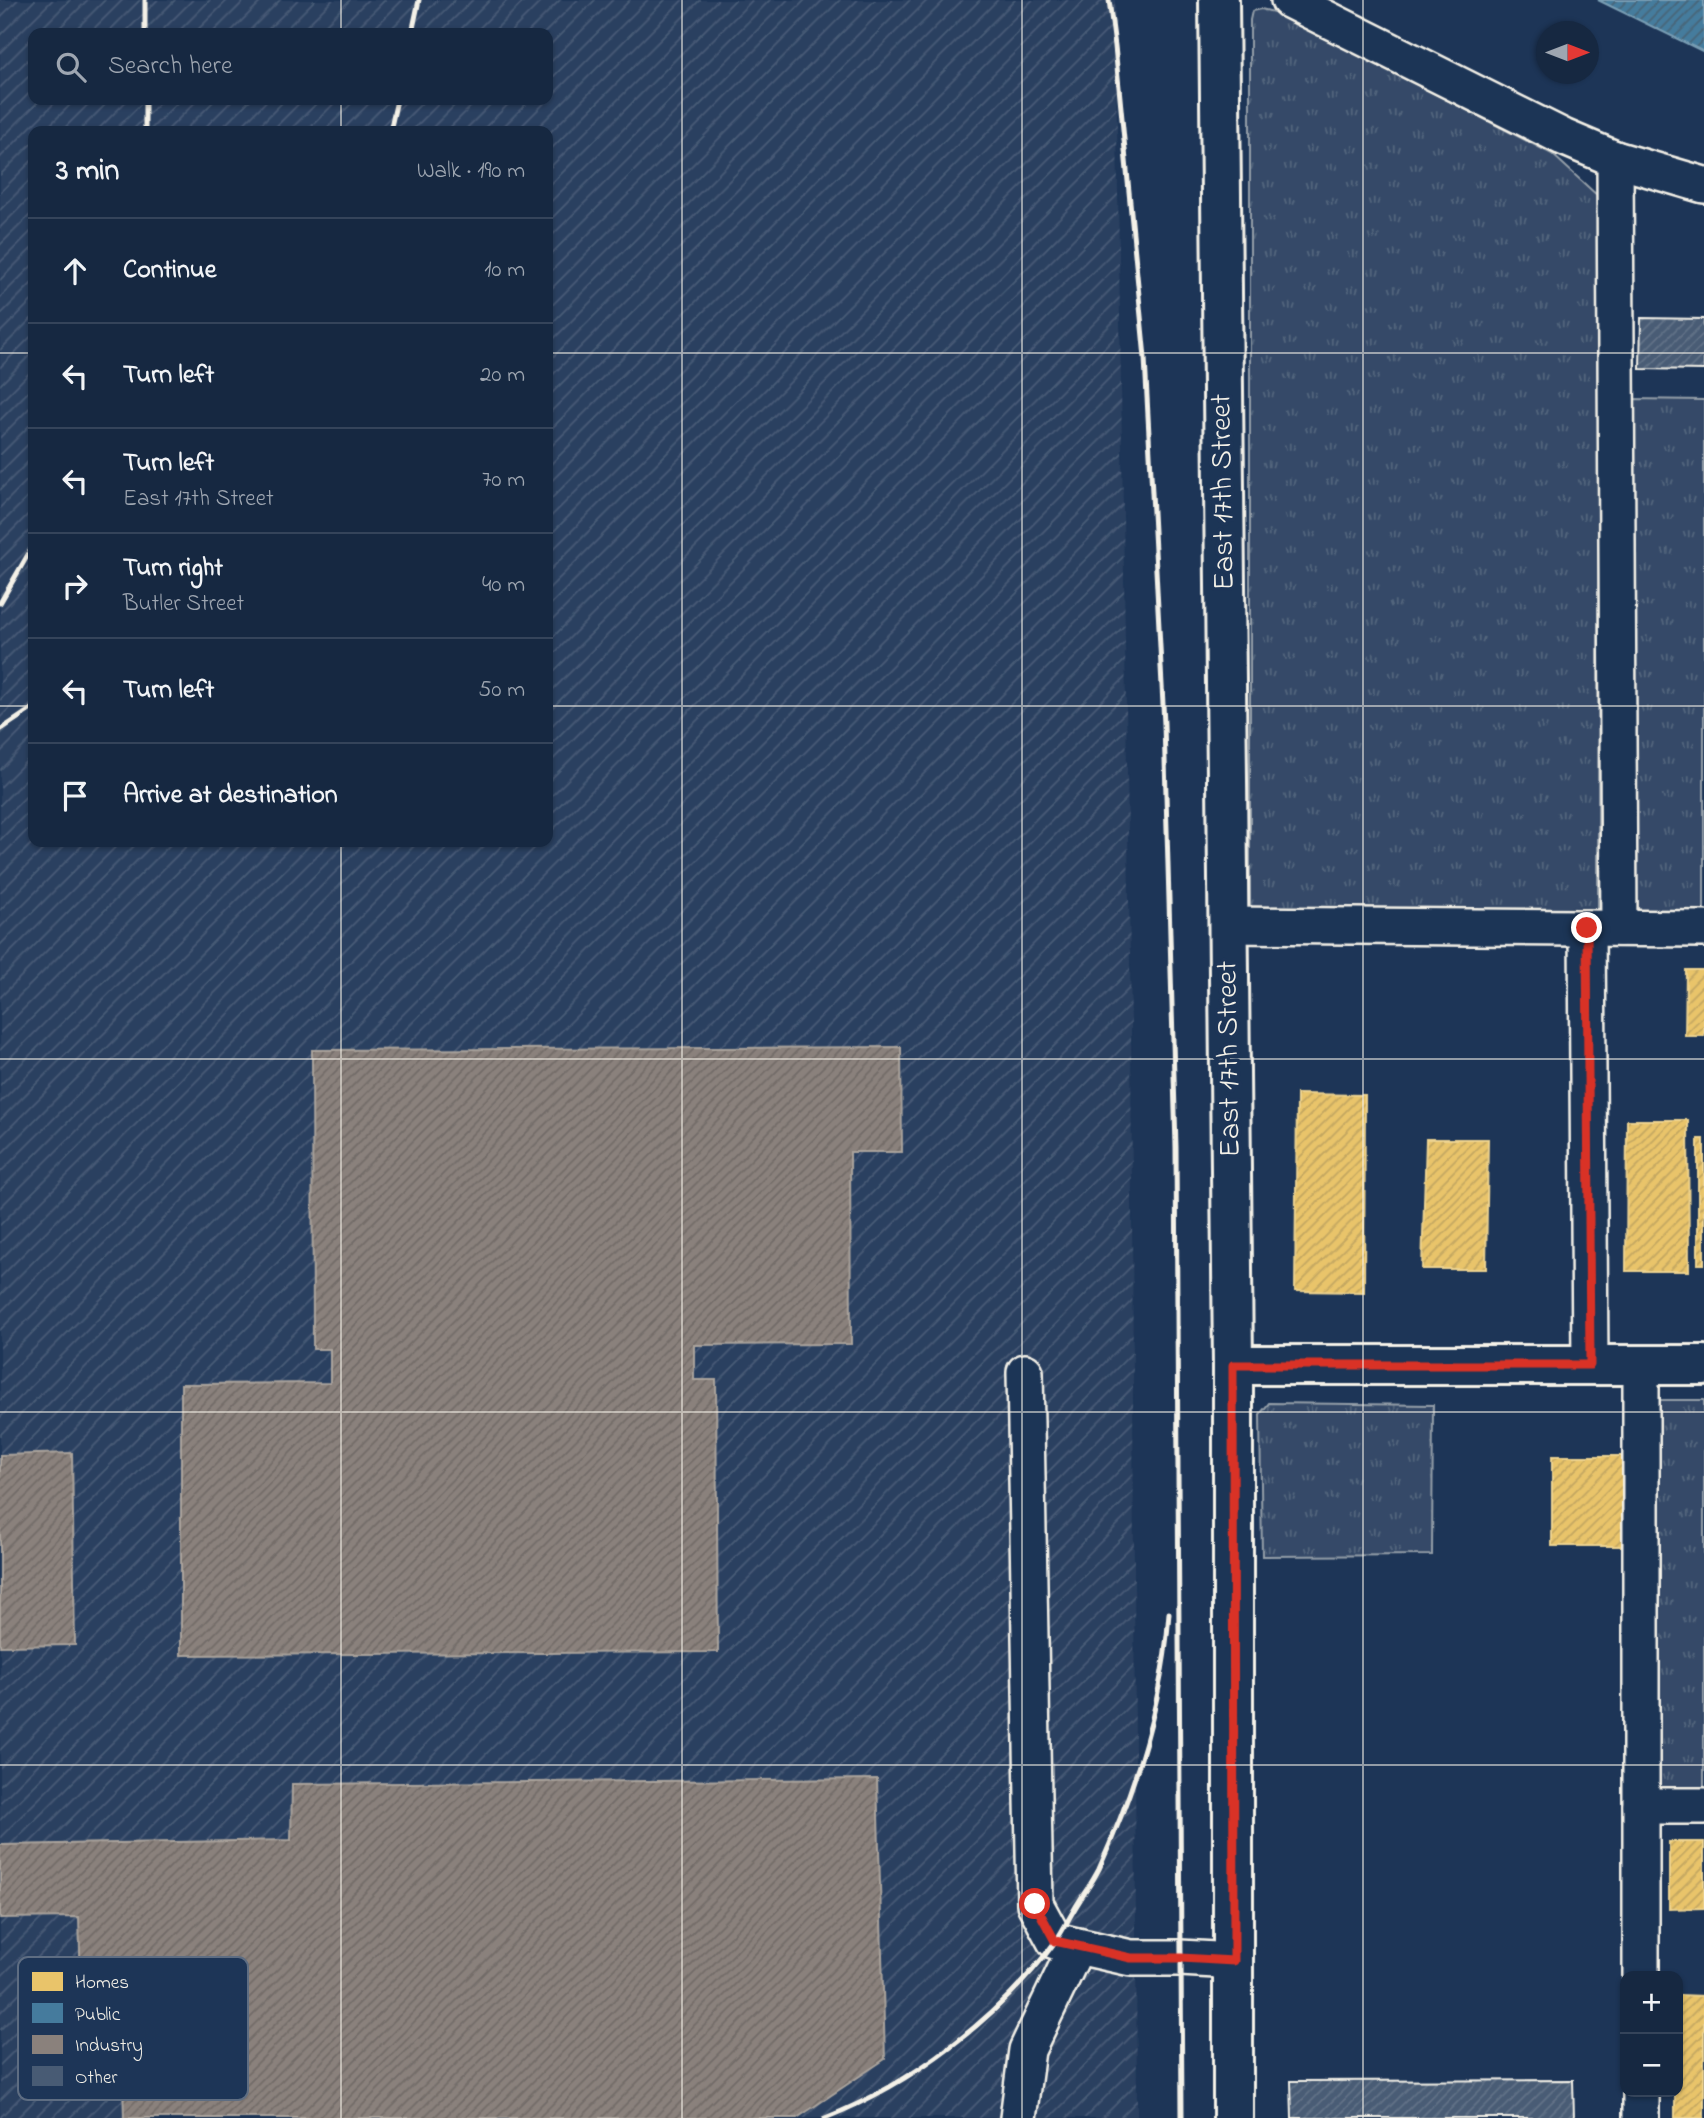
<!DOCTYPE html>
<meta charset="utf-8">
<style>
:root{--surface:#162841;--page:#1f3048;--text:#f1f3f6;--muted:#9ea6b1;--line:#35445a}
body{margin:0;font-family:"Indie Flower",sans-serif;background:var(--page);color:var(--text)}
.controls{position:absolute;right:21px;bottom:21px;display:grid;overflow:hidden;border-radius:14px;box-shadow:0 2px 5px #0004}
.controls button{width:63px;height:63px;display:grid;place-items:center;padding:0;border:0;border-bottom:2px solid var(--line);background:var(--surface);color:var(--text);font:35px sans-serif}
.compass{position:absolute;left:1536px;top:21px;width:63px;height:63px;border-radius:50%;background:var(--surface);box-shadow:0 2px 5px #0004;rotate:90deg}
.stop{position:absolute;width:21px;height:21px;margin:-16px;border:5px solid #d93025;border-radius:50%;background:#fff}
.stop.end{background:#d93025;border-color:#fff;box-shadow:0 2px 7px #0008}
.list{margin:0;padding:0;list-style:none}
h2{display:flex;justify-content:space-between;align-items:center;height:91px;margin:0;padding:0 28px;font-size:30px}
h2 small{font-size:23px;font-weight:400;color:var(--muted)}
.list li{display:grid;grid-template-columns:46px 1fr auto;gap:21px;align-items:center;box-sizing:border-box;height:105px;padding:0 28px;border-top:2px solid var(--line)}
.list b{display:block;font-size:26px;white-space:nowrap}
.list p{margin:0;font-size:23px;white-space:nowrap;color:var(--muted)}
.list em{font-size:23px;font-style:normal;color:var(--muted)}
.icon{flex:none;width:38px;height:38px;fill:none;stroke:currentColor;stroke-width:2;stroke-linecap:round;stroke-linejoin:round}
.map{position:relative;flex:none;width:1704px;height:2118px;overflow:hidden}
.search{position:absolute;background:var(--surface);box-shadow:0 2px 5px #0004;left:28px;top:28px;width:525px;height:77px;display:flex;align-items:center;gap:18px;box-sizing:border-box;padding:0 24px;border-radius:14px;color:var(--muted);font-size:26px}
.panel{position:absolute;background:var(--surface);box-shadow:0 2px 5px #0004;left:28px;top:126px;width:525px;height:721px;border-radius:14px}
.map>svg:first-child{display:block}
</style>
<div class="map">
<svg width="1704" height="2118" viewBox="0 0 1704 2118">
<defs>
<pattern id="industrial-furrows" width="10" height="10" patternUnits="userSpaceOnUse" patternTransform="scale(1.75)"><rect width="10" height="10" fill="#2a4060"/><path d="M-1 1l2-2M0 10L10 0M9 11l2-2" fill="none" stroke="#4a5c77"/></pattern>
<pattern id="grass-tufts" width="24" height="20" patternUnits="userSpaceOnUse" patternTransform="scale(1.75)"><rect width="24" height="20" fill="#354a67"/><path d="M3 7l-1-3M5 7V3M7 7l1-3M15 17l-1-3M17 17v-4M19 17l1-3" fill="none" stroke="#53657d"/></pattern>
<pattern id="homes-hatch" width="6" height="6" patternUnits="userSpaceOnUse" patternTransform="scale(1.75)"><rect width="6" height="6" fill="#e9c46a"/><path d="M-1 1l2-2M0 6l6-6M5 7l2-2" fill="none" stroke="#c1a561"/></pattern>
<pattern id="public-hatch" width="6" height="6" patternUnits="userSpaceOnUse" patternTransform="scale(1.75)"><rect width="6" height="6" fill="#457b9d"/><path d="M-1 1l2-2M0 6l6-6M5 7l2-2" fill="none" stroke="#476476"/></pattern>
<pattern id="industry-hatch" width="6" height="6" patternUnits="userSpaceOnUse" patternTransform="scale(1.75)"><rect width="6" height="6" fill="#8a817c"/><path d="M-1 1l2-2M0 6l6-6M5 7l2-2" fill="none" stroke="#706a66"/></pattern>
<pattern id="building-hatch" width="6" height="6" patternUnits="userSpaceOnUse" patternTransform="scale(1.75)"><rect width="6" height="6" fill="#485b74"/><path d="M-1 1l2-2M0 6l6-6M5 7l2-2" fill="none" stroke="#637388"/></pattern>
</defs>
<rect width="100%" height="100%" fill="#1d3557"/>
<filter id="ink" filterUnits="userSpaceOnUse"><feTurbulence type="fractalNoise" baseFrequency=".0143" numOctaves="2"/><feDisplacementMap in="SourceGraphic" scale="14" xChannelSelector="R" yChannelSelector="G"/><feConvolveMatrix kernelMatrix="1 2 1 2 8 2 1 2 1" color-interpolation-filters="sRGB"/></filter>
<g filter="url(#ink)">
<!-- industrial -->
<path fill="url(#industrial-furrows)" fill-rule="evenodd" d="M0 0H1115L1131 1028 1137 2118H0ZM33 33H548V100H33ZM33 131H548V842H33Z"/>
<!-- grass -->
<g fill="url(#grass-tufts)" stroke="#949ea8" stroke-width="2">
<path d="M1261 9 1278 13 1552 154 1599 197 1598 914 1250 913V20L1252 11Z"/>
<path d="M1630 399 1704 400V913L1630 914Z"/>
<path d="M1658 1400H1704V1789H1656Z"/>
<path d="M1269 1403 1433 1405 1432 1555 1262 1556 1260 1414Z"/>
</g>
<!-- homes -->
<g fill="url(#homes-hatch)" stroke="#ecd290" stroke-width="2">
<path d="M1686 970H1704V1036H1685Z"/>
<path d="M1297 1094 1365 1095 1364 1292 1295 1291Z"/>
<path d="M1627 1120H1688L1689 1271H1626Z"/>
<path d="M1426 1139H1488L1486 1269H1422Z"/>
<rect x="1698" y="1139" width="6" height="125"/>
<path d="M1552 1456H1622L1623 1546H1552Z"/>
<path d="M1669 1842H1704V1908L1669 1909Z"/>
<path d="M1678 1995 1704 1996V2118H1675V2092H1678Z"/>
</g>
<!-- public -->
<path fill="url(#public-hatch)" stroke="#7a9eb4" stroke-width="2" d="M1598 0H1704V52Z"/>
<!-- industry -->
<g fill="url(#industry-hatch)" stroke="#aaa39c" stroke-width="2">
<path d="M901 1047 902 1152H850L851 1344 694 1345V1380H716L718 1652 181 1655V1384L330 1383V1349H313L312 1050Z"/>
<path d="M72 1453 75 1645 0 1646V1455Z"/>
<path d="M877 1779 885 2059 797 2118H124L121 2018H82L79 1917 0 1918V1845L291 1840 292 1784Z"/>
</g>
<!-- building -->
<g fill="url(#building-hatch)" stroke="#f4f1e8" stroke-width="2">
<path d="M1641 318 1704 319V370L1640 369Z"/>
<path d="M1573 2080 1574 2118H1292L1291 2081Z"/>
</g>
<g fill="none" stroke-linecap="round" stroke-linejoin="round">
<defs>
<g id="lane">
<path d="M1289 0 1563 137 1615 159 1704 185"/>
<path d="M1615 159 1619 928"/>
<path d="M1228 925 1704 929"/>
<path d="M1587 928 1590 1365"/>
<path d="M1641 1365V1976"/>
<path d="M1025 1372 1035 1904 1055 1941 1131 1958H1180L1234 1961"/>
<path d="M1641 1806H1704"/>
<path d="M1641 2092V2118"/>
<path d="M1018 2118 1027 2050 1077 1946"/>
</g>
<g id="street">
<path d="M1219 0 1233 1365V2118"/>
<path d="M1233 1365H1704"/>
</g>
</defs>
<!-- lane casing -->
<use href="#lane" stroke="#f4f1e8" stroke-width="40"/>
<!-- street casing -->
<use href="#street" stroke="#f4f1e8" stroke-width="44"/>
<!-- lane -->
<use href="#lane" stroke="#1d3557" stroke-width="35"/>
<!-- street -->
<use href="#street" stroke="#1d3557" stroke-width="38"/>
<!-- rail -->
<g stroke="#f4f1e8" stroke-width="5">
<path d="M1109 0 1115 46 1145 358 1164 724 1176 1147 1182 2118"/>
<path d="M145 33V0"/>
<path d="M412 33 419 0"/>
<path d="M145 131V100"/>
<path d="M390 131 397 100"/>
<path d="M0 603 33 546"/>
<path d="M0 730 33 708"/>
<path d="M825 2118C912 2084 1000 2017 1055 1942 1062 1932 1068 1920 1074 1910 1082 1896 1092 1883 1099 1869 1135 1789 1163 1701 1169 1613"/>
</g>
</g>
</g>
<g fill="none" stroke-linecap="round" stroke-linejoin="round" filter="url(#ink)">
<!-- route -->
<path stroke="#d93025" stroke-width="9" d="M1035 1904 1055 1941 1131 1958H1181L1234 1961 1233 1365H1590L1587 928"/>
</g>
<!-- grid -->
<path fill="none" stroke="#f4f1e8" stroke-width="2" stroke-opacity="0.55" d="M341 0V33M682 0V2118M1022 0V2118M1363 0V2118M341 100V131M0 353H33M548 353H1704M0 706H33M548 706H1704M341 842V2118M0 1059H1704M0 1412H1704M0 1765H1704"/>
<g text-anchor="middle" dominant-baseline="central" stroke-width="7" stroke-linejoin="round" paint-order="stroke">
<!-- street labels -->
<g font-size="30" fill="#f4f1e8" stroke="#1d3557">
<text transform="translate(1224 492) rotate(-91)">East 17th Street</text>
<text transform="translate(1230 1059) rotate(-91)">East 17th Street</text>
</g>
</g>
<!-- legend -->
<rect x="18" y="1957" width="230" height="143" rx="10" fill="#1d3557" stroke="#5e6d82" stroke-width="2"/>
<rect x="32" y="1972" width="31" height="19" fill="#e9c46a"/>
<rect x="32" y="2003" width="31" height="20" fill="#457b9d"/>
<rect x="32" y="2035" width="31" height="19" fill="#8a817c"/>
<rect x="32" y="2066" width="31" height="20" fill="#485b74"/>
<g font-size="19" fill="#f4f1e8">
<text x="75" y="1988">Homes</text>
<text x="75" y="2020">Public</text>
<text x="75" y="2051">Industry</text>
<text x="75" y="2083">Other</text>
</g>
</svg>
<div class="controls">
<button>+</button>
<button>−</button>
</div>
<svg class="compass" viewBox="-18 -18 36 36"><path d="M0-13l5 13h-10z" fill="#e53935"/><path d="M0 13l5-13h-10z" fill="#9ea6b1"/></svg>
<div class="stop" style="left:1035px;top:1904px"></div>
<div class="stop end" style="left:1587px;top:928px"></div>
<div class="search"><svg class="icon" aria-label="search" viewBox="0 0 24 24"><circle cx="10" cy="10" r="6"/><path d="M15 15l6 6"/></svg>Search here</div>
<section class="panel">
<h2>3 min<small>Walk · 190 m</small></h2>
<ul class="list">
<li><svg class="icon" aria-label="ahead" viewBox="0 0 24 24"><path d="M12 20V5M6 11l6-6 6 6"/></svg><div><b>Continue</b></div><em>10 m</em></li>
<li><svg class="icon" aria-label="left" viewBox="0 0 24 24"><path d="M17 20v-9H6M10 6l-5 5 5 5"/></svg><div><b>Turn left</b></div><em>20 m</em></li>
<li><svg class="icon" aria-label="left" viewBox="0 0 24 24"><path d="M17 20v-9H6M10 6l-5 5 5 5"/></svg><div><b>Turn left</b><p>East 17th Street</p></div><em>70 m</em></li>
<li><svg class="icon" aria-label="right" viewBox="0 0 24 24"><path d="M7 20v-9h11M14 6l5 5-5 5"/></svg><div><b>Turn right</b><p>Butler Street</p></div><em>40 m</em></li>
<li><svg class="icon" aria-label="left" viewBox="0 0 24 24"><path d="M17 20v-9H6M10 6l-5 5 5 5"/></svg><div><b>Turn left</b></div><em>50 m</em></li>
<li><svg class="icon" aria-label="arrive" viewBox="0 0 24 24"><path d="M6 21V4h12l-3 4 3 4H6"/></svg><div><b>Arrive at destination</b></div></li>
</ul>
</section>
</div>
